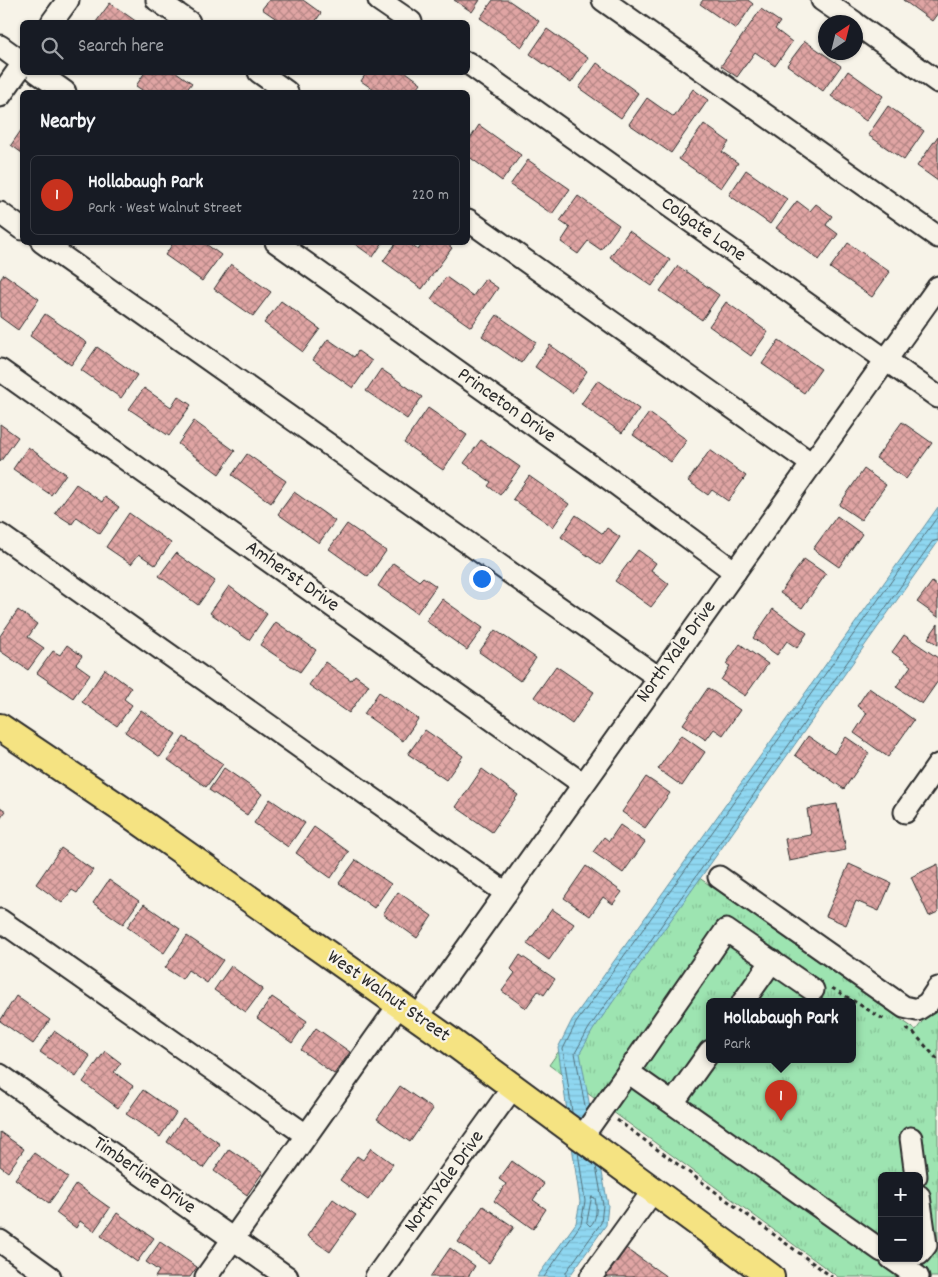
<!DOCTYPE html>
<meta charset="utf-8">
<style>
:root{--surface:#171b24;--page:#242831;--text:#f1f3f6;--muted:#9ea1a6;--line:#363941;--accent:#c8321e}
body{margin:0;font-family:Dekko,sans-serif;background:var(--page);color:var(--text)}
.controls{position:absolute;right:15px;bottom:15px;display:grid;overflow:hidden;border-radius:8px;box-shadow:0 1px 4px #0004}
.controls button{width:45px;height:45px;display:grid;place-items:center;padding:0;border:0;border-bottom:1px solid var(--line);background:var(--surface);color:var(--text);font:25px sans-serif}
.compass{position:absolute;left:818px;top:15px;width:45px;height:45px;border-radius:50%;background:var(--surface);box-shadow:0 1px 4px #0004;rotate:35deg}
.you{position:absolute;left:481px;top:578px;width:18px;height:18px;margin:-12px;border:4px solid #fff;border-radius:50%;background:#1a73e8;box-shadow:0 0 0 8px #1a73e833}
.badge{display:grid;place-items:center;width:32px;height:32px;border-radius:50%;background:var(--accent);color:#fff;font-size:16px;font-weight:700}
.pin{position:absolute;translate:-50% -41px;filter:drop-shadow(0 1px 2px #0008)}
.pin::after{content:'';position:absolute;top:26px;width:18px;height:15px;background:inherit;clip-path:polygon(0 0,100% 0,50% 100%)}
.popup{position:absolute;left:706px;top:998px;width:150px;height:65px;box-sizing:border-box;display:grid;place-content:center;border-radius:8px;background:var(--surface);filter:drop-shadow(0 1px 4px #0005);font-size:16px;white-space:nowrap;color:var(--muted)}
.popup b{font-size:19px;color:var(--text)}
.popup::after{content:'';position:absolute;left:50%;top:100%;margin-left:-10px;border:10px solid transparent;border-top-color:var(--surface)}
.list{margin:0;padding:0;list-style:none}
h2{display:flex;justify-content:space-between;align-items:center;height:65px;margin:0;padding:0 20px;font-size:21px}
h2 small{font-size:16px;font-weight:400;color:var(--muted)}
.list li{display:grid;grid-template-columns:32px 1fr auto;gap:15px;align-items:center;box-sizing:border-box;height:80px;margin:0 10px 10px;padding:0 10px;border:1px solid var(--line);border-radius:8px}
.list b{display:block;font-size:19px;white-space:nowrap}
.list p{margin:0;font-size:16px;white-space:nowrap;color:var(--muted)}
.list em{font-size:16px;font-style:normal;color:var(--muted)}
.icon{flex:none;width:28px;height:28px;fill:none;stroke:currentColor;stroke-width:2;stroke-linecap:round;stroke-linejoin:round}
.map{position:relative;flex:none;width:938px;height:1277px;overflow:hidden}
.search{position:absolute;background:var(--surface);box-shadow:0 1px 4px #0004;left:20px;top:20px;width:450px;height:55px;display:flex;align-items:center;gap:12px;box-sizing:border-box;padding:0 18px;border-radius:8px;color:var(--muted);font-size:19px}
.panel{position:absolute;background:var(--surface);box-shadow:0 1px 4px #0004;left:20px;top:90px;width:450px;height:155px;border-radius:8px}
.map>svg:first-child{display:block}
</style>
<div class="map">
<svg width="938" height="1277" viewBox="0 0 938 1277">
<defs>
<pattern id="park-tufts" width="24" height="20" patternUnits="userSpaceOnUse" patternTransform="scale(1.25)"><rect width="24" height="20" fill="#9de4b1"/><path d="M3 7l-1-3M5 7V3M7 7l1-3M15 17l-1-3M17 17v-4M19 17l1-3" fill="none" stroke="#87c498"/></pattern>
<pattern id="water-rules" width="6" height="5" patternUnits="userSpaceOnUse" patternTransform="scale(1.25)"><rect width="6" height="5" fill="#8fd7f1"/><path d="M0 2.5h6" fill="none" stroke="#7cb9cf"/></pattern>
<pattern id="building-cross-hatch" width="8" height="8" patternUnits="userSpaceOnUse" patternTransform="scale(1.25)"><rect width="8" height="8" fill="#e0a5a4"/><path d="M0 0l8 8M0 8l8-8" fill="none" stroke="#b68786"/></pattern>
</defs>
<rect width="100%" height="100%" fill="#f7f3e8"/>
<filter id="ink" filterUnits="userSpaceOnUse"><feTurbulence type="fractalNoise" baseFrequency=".02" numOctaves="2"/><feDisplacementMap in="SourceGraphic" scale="10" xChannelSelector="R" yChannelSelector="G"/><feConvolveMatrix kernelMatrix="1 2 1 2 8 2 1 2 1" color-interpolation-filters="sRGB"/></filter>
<g filter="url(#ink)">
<!-- park -->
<path fill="url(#park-tufts)" stroke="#64886e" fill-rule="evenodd" d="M688 870 916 1030 938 1000V1277H838L549 1065ZM710 1002H852V1060H710ZM882 1176H919V1258H882Z"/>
<!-- water -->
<path fill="url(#water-rules)" stroke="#6792a2" d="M938 507V542L593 1030 580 1053 608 1205 606 1225 569 1277H537L576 1223 580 1202 558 1048 572 1020Z"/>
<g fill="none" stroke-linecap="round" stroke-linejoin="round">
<!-- shore -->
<g stroke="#53707a" stroke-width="1">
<path d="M586 1111 575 1053 589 1028 932 542 938 540"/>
<path d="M572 1112 563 1049 576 1023 938 516"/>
<path d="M592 1197 595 1198C597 1208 597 1220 590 1226L587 1223Z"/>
<path d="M544 1277 581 1224 585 1201 578 1152"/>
<path d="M566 1277V1272L601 1223 603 1205 596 1166"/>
</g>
</g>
<!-- building -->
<g fill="url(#building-cross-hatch)" stroke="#2b2b2b">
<path d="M269 0H303L321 13 315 22H281L262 9Z"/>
<path d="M454 0H480L472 12Z"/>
<path d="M493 0H508L539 21 522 47 480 18Z"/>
<path d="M703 0H748L753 4 736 29 700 4Z"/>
<path d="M903 0H938V13L932 21Z"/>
<path d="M110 3 137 22H96Z"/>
<path d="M761 9 780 22 775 29 792 42 775 66 755 52 737 77 721 66Z"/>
<path d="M547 29 588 58 571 83 530 54Z"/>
<path d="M805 41 841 66 823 91 787 65Z"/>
<path d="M597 63 638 93 621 118 579 88Z"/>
<path d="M848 71 883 96 866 121 831 96Z"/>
<path d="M145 72H176L192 83 185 92H145L136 86Z"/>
<path d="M367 72H406L421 83 414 92H377L361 81Z"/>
<path d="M693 89 708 100 671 153 629 124 647 98 674 117Z"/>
<path d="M888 106 924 131 904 160 868 135Z"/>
<path d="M704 124 729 142 722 152 738 163 721 188 679 159Z"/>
<path d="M479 125 521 155 502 181 468 156V142Z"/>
<path d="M22 129V153L11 145Z"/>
<path d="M938 136V181L917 166Z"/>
<path d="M528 160 570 189 552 214 510 185Z"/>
<path d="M746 170 787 199 770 224 729 195Z"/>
<path d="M578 196 619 225 601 250 588 241 578 254 561 242 570 228 560 221Z"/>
<path d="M797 201 810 211 816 204 832 216 826 225 838 234 819 260 776 228Z"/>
<path d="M629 231 670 260 652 286 610 257Z"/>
<path d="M174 242H203L221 255 202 281 165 255Z"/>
<path d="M352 242H383L373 257Z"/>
<path d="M397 242H407L418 250 424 242H445L452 248 422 289 383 261Z"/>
<path d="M848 243 890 272 872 297 830 268Z"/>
<path d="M231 264 271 292 253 316 214 289Z"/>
<path d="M678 266 719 295 702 320 660 291Z"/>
<path d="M4 274 39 299 18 330 0 317V280Z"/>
<path d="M446 277 473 296 485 279 498 288 471 327 431 299Z"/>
<path d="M281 301 320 329 303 352 264 323Z"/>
<path d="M726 302 768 332 751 356 709 326Z"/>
<path d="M45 314 87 343 71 365 30 336Z"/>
<path d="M497 315 536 342 521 363 482 336Z"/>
<path d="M328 339 354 357 358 351 372 361 353 388 313 360Z"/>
<path d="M779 340 821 369 804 393 762 364Z"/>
<path d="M550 345 587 371 572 393 535 367Z"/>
<path d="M97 347 137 375 121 398 81 370Z"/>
<path d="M381 369 422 397 407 419 366 391Z"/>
<path d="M598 380 639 409 622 433 581 404Z"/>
<path d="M144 388 171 407 178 396 191 405 169 436 129 409Z"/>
<path d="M428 408 467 435 443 470 404 443Z"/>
<path d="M649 413 687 440 671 462 633 435Z"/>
<path d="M194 421 235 451 219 474 178 444Z"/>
<path d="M902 422 932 443 906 479 876 458Z"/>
<path d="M0 424 18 437 0 462Z"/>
<path d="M481 440 520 467 500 495 488 486 491 482 464 463Z"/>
<path d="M28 447 66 474 51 495 13 469Z"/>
<path d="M710 450 746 476 728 501 712 490 708 495 688 481Z"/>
<path d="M247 454 286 481 271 503 232 475Z"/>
<path d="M864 469 886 485 861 520 839 505Z"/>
<path d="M529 476 569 504 553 527 513 499Z"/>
<path d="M76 484 102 502 105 497 119 507 100 534 77 517 72 524 55 513Z"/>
<path d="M294 492 335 521 319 543 278 514Z"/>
<path d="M129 513 171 543 155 565 139 554 131 564 106 547Z"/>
<path d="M576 515 603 534 607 528 620 537 601 565 561 537Z"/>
<path d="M837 516 862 534 839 567 813 549Z"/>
<path d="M347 524 386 551 368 577 329 549Z"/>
<path d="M638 550 656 563 651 570 669 584 651 607 615 581Z"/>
<path d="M176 553 215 581 198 605 159 576Z"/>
<path d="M804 559 826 574 802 608 780 593Z"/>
<path d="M393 563 419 581 423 577 436 586 417 613 378 586Z"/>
<path d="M932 582 938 587V617L917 602Z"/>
<path d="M229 586 267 614 249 640 210 613Z"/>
<path d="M442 599 483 628 467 650 426 621Z"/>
<path d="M773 609 807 633 797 648 787 641 777 655 753 638Z"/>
<path d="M18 610 37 624 28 637 44 648 28 670 0 651V636Z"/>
<path d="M276 622 316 650 300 672 260 645Z"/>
<path d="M938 624V645L928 638Z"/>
<path d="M495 630 536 658 520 681 479 652Z"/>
<path d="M904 635 938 658V681L922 704 896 687 911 666 892 652Z"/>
<path d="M740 644 768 664 745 696 721 680 730 666 726 664Z"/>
<path d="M67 645 82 656 76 664 90 674 73 698 37 673 53 651 60 655Z"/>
<path d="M325 662 351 680 355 675 369 685 349 713 309 685Z"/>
<path d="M556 666 594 692 572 724 534 697Z"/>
<path d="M105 669 131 688 124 699 132 705 117 726 82 702Z"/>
<path d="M708 688 740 710 723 735 714 729 706 740 683 724Z"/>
<path d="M869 688 914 720 888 757 854 733 867 713 857 706Z"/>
<path d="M379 692 418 719 403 741 364 714Z"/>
<path d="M141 710 176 734 160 757 125 732Z"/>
<path d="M425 730 463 756 446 780 408 754Z"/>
<path d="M681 735 705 752 682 786 658 769Z"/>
<path d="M808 736 834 754 846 737 869 753 844 789 795 755Z"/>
<path d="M184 737 223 764 206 787 168 760Z"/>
<path d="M224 768 262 794 247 815 209 790Z"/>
<path d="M482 769 518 795 492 832 456 807Z"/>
<path d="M646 777 670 793 645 828 622 812Z"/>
<path d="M270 799 305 823 288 847 254 823Z"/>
<path d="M837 804 846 850 789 861 785 839 811 835 807 809Z"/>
<path d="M0 807 6 811 0 819Z"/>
<path d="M620 825 645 842 623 873 593 852 604 837 609 841Z"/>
<path d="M314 827 349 852 331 878 296 853Z"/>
<path d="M61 848 93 870 77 893 72 890 62 903 36 884Z"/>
<path d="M356 860 391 884 374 908 339 883Z"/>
<path d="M849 864 891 883 879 911 856 901 846 925 826 916Z"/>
<path d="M938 864V912L929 916 911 877Z"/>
<path d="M586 866 622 892 613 904 603 897 590 916 564 898Z"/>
<path d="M109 880 139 901 123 924 93 903Z"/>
<path d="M398 892 432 916 417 938 383 914Z"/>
<path d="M144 904 180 929 164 953 127 927Z"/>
<path d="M552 909 574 924 549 960 527 944Z"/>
<path d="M187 936 223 960 207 983 188 970 182 979 165 968Z"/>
<path d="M520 955 555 979 544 995 538 991 526 1008 502 991 515 973 511 969Z"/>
<path d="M231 966 263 989 246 1012 214 990Z"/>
<path d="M16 996 50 1020 33 1044 0 1021Z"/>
<path d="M272 997 307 1021 292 1043 257 1018Z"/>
<path d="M316 1028 350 1052 334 1074 301 1050Z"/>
<path d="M54 1031 90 1056 76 1077 40 1052Z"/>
<path d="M105 1051 121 1063 114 1072 133 1086 118 1108 83 1082Z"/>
<path d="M400 1086 433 1109 410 1142 377 1119Z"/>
<path d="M143 1090 176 1113 160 1137 126 1114Z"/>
<path d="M183 1118 220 1144 203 1168 167 1142Z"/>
<path d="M0 1132 24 1149 8 1172 0 1166Z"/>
<path d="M371 1148 393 1164 368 1200 340 1180 357 1156 363 1160Z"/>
<path d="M229 1149 263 1172 247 1195 214 1171Z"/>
<path d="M34 1153 68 1177 49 1203 15 1179Z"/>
<path d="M512 1161 544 1184 533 1200 546 1209 533 1229 494 1201 506 1184 499 1179Z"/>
<path d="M76 1184 110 1208 94 1231 80 1221 76 1228 56 1213Z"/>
<path d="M333 1199 356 1215 330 1252 307 1236Z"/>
<path d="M483 1206 514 1227 489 1263 458 1242Z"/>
<path d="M117 1213 154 1238 137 1262 101 1236Z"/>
<path d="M160 1242 197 1267 190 1277H155L159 1271 146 1262Z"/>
<path d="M620 1244 667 1277H602Z"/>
<path d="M450 1248 475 1266 468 1277H430Z"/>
</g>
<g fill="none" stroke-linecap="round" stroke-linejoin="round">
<defs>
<g id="minor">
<path d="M157 0 189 22"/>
<path d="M379 0 411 22"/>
<path d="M603 0 938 237"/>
<path d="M822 0 854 22"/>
<path d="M52 22 68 0"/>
<path d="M856 24 938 82"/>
<path d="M0 46 22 62"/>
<path d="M468 63 938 397"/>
<path d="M37 72 65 92"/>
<path d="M259 72 287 92"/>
<path d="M0 96 22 65"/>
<path d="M0 213 22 229"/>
<path d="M468 220 812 464"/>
<path d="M42 242 659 678"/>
<path d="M276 242 608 478 735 572"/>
<path d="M0 370 583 784"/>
<path d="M0 535 506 893"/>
<path d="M905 812 938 765"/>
<path d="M719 877 904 1007 917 1010 928 1003 938 988"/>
<path d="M0 920 306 1135"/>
<path d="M813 990 726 930 628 1072 882 1251"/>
<path d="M743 1002 772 961"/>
<path d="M417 1018 938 287"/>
<path d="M0 1075 287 1277"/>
<path d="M673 1103 710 1051"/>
<path d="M582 1137 628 1072"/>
<path d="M911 1138 916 1176"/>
<path d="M919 1196 926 1245 919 1254"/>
<path d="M0 1241 50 1277"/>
<path d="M891 1258 918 1277"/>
<path d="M206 1277 399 1005"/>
<path d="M376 1277 513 1087"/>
<path d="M591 1277 653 1191"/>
</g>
<path id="major" d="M0 727 132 816 448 1039 771 1277"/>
</defs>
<!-- minor casing -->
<use href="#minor" stroke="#2b2b2b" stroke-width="25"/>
<!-- major casing -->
<use href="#major" stroke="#2b2b2b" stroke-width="30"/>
<!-- path -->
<g stroke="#2b2b2b" stroke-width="3" stroke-dasharray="4 4" stroke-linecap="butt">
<path d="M832 988 885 1020"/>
<path d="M906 1029 913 1032 938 1060"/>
<path d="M617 1120 832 1277"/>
</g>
<!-- minor -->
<use href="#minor" stroke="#f7f3e8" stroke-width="21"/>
<!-- major -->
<use href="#major" stroke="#f5e382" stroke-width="26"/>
</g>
</g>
<g text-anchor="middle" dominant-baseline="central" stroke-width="4.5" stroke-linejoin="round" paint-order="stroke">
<!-- street labels -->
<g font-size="20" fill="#2b2b2b" stroke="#f7f3e8">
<text transform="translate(703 230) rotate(35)">Colgate Lane</text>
<text transform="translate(506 406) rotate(35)">Princeton Drive</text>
<text transform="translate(292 577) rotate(35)">Amherst Drive</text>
<text transform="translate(677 652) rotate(-54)">North Yale Drive</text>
<text transform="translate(388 997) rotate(35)">West Walnut Street</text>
<text transform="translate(144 1176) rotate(35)">Timberline Drive</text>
<text transform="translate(445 1182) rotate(-54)">North Yale Drive</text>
</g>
</g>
</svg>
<div class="controls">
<button>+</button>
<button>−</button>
</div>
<svg class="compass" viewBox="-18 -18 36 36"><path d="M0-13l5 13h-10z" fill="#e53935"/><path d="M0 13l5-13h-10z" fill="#9ea1a6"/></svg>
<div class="you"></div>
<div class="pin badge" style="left:781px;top:1121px">1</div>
<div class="popup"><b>Hollabaugh Park</b>Park</div>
<div class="search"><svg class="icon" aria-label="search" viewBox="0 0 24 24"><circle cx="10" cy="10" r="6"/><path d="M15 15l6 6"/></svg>Search here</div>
<section class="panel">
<h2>Nearby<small></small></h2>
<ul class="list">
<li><span class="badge">1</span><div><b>Hollabaugh Park</b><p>Park · West Walnut Street</p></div><em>220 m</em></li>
</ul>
</section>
</div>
